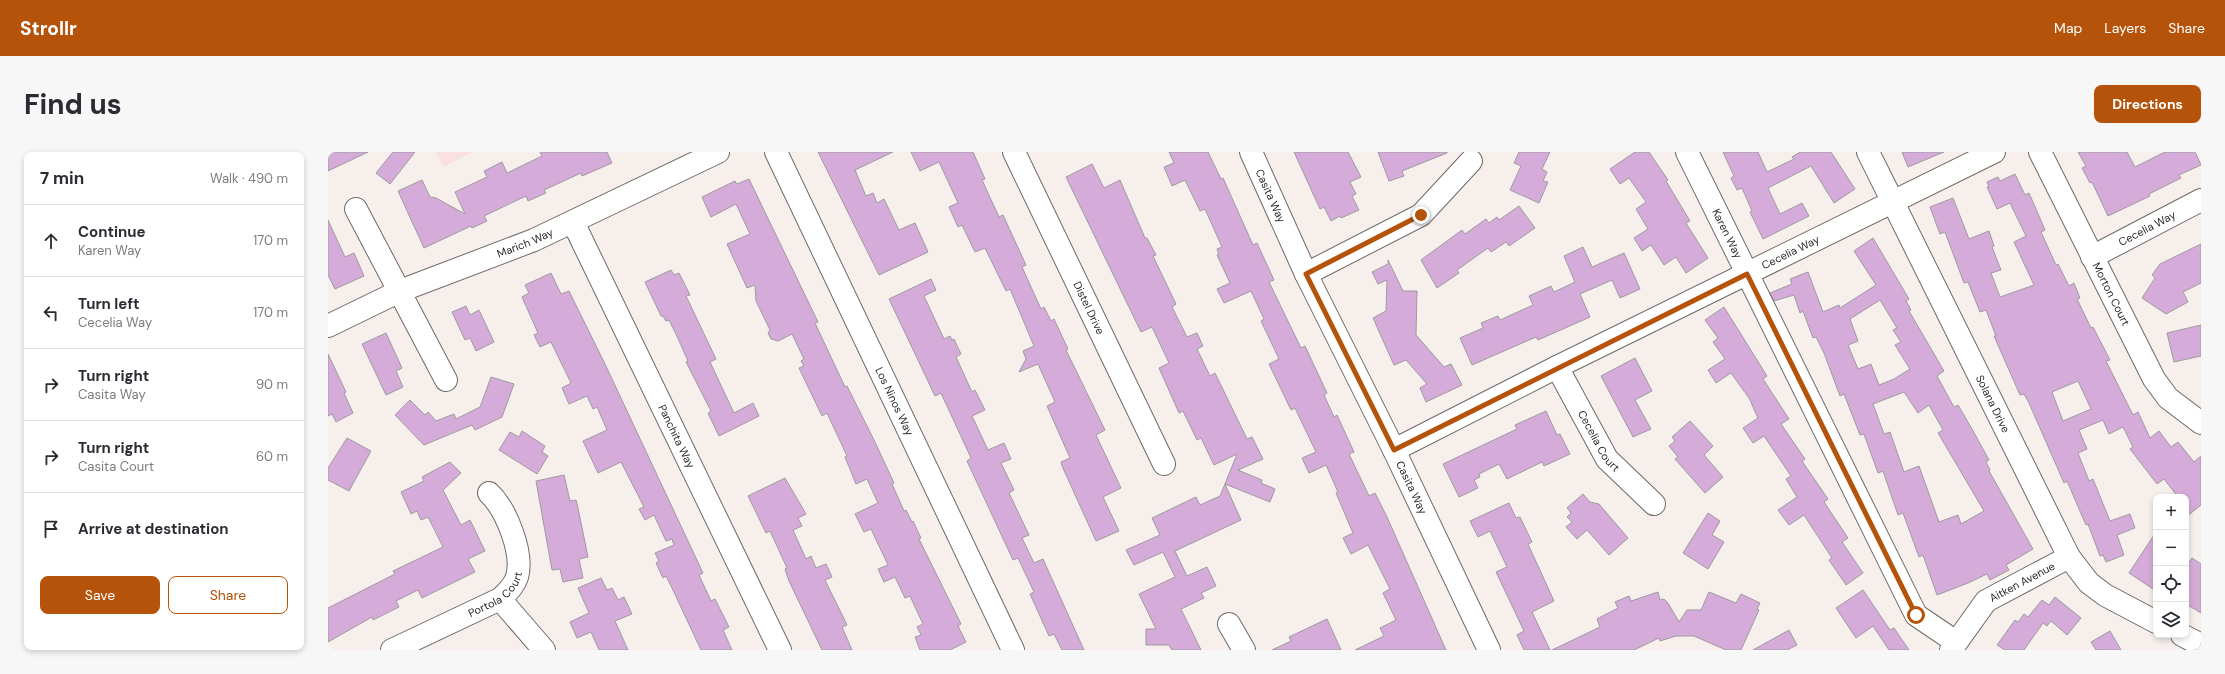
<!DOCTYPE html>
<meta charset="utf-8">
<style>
:root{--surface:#fff;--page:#f7f7f7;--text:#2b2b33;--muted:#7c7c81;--line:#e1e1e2;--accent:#b45309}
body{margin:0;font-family:"DM Sans",sans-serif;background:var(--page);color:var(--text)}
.controls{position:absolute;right:12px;bottom:12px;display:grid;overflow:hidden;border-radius:8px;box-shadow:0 2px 6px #0003}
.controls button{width:36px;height:36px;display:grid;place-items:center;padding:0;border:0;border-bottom:1px solid var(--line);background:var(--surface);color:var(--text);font:20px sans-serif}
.stop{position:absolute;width:12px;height:12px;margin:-9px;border:3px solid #b45309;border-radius:50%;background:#fff}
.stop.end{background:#b45309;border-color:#fff;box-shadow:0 1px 4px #0008}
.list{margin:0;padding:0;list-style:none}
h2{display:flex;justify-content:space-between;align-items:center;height:52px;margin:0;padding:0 16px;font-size:17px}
h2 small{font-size:13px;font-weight:400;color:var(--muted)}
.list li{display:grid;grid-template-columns:26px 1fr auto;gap:12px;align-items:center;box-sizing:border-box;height:72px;padding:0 16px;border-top:1px solid var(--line)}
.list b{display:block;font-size:15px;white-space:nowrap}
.list p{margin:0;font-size:13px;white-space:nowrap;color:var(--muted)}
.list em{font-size:13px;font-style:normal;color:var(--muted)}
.actions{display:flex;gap:8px;padding:12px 16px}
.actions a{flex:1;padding:9px 0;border:1px solid var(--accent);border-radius:8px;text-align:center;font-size:14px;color:var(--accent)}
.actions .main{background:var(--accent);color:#fff}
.icon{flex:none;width:22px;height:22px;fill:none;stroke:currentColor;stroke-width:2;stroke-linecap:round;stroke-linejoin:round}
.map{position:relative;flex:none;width:1873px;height:498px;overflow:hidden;border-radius:8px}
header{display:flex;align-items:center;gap:24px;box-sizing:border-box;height:56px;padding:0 20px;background:var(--accent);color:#fff}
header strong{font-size:19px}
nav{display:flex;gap:22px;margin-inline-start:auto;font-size:14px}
.intro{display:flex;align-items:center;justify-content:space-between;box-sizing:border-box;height:96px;padding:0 24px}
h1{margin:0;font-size:28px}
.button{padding:10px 18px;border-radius:8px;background:var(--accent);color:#fff;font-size:14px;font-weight:700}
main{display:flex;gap:24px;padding:0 24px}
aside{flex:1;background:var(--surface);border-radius:8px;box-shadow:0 2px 6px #0003}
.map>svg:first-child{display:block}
</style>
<header>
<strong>Strollr</strong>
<nav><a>Map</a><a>Layers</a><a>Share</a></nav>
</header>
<div class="intro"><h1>Find us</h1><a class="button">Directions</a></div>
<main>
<aside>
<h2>7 min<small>Walk · 490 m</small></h2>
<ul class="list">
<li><svg class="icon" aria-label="ahead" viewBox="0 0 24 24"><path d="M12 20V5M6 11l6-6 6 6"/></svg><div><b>Continue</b><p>Karen Way</p></div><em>170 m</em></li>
<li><svg class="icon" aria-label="left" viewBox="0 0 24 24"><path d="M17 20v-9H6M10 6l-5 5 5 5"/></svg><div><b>Turn left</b><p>Cecelia Way</p></div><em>170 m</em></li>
<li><svg class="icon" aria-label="right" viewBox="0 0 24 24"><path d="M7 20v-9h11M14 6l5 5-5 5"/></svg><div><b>Turn right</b><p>Casita Way</p></div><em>90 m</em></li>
<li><svg class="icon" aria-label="right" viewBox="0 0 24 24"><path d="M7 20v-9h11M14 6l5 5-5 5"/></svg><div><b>Turn right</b><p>Casita Court</p></div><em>60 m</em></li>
<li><svg class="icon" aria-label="arrive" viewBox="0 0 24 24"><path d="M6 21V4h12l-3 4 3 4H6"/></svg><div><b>Arrive at destination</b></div></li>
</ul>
<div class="actions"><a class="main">Save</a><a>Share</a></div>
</aside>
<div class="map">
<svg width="1873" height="498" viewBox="0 0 1873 498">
<rect width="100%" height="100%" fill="#f6efec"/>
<!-- commercial -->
<path fill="#fadfe3" d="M108 0H145L115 15Z"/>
<!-- building -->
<g fill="#d5acd9" stroke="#9f9a9f" fill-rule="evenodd">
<path d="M0 0H40L0 19Z"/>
<path d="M65 0H87L62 32 48 21Z"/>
<path d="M212 0H279L284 11 254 24 253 21 216 38 218 41 200 49 198 44 156 64 159 69 144 76 143 74 96 96 70 39 94 28 102 45 108 46 137 62 127 40 159 25 156 19 174 10 179 21 214 4Z"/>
<path d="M490 0H565L527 18 538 44 545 41 549 51 556 47 571 78 587 71 600 100 551 123Z"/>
<path d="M583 0H645L657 27 654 28 671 65 675 63 698 113 694 115 713 157 716 155 723 169 726 167 740 197 738 198 777 278 768 283 793 336 775 345 791 379 768 389 734 314 733 310 742 306 719 254 727 250 710 212 691 220 698 207 695 199 706 194 682 137 678 139 657 96 647 100 634 73 630 75 621 55 630 51 611 10 592 19Z"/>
<path d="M841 0H880L893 27 895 26 925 93 929 91 946 128 941 130 973 196 977 194 999 241 996 243 1006 265 1009 263 1026 300 1021 302 1041 344 1047 341 1059 365 1118 498H1027L1056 484 1052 476 1068 468 1055 441 1062 437 1040 393 1023 402 1015 386 1025 381 1008 341 1010 340 998 313 981 321 974 306 988 300 967 256 963 258 941 212 951 207 933 169 936 167 923 139 896 151 889 137 902 131 889 103 891 102 889 97 894 95 877 57 872 59 857 28 844 34 836 15 846 11Z"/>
<path d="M966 0H1020L1033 25 1022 30 1028 42 1024 44 1031 58 1013 66 1012 64 1003 69 996 55 992 57Z"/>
<path d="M1050 0H1119V1L1074 19 1076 24 1061 29Z"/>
<path d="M1191 0H1222L1214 17 1219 20 1215 29 1220 30 1211 51 1182 38 1193 14 1186 11Z"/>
<path d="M1307 0H1321L1340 28 1338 29 1362 69 1358 71 1380 106 1358 121 1348 105 1336 113 1323 93 1314 99 1306 86 1320 77 1308 57 1318 50 1301 26 1292 32 1282 17Z"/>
<path d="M1395 0H1430L1439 20 1466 7 1464 5 1472 0H1503L1527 37 1506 51 1483 14 1440 36 1452 62 1474 51 1481 64 1435 87 1422 60 1424 59 1414 36 1409 38 1403 26 1406 24Z"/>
<path d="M1574 0H1616L1580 15Z"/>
<path d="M1750 0H1799L1807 15 1837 0H1867L1873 13 1851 23 1853 26 1821 42 1822 44 1780 64 1764 30 1762 31 1754 16 1758 14Z"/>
<path d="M764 12 776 36 792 28 817 86H819L828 103 825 104 848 152 844 155 859 185 869 181 875 194 869 197 882 224 887 221 919 287 924 285 935 307 910 318 934 328 933 331 947 337 942 350 897 332 909 302 886 313 873 286 869 288 855 259 851 261 831 216 841 211 824 175 813 180 738 25Z"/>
<path d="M1687 22 1697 43 1701 41 1708 57 1717 78 1713 80 1728 113 1730 112 1741 134 1746 131 1752 146 1749 147 1763 176 1765 175 1782 208 1778 209 1805 263 1810 260 1822 286 1831 279 1843 295 1850 290 1866 310 1873 304V353L1858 365V345H1850L1836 327 1829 332 1802 297 1805 295 1795 275 1781 282 1775 268 1751 278 1759 297 1750 301 1761 329 1765 327 1782 369 1802 362 1807 376 1789 383 1796 403 1778 410 1775 403 1772 404 1760 372 1758 373 1739 329 1736 331 1701 251 1696 242 1692 243 1666 184H1668L1658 158 1652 160 1640 130 1636 131 1617 80 1612 82 1602 55 1625 46 1641 87 1661 79 1666 94 1664 95 1673 118 1663 121 1672 145 1706 133 1686 90 1698 84 1682 51 1669 57 1659 35H1661L1659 30 1670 25 1672 29ZM1750 229 1763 257 1735 269 1724 240Z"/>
<path d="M421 27 490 170 487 171 517 235 519 234 546 288 566 331 564 332 576 359 578 358 584 370 585 369 593 386 591 387 633 472 630 474 638 490 622 498H592L587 485 593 483 589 475 595 472 582 444 577 446 567 425 556 430 550 417 560 413 543 377 536 380 527 362 550 351 539 327 528 332 517 305 519 304 499 261 494 264 471 216 476 214 473 209 476 207 464 182 450 189 443 187 440 181 442 178 428 149 427 133 419 136 399 92 422 82 408 52 383 65 374 45 407 29 409 32Z"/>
<path d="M1191 54 1207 76 1181 94 1178 90 1163 100 1160 96 1129 118 1131 121 1109 136 1093 108 1134 78 1137 82 1158 67 1161 71 1169 65 1171 68Z"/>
<path d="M0 68 17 105 26 101 36 124 7 137 0 123Z"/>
<path d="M1545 86 1581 147 1578 149 1583 158 1581 159 1616 219 1609 224 1626 255 1630 253 1644 277 1661 308 1658 310 1662 318 1661 319 1705 397 1678 413 1681 418 1662 428 1659 422 1640 431 1609 443 1595 403 1591 405 1575 361 1570 363 1555 319 1550 321 1536 282 1532 283 1516 242 1512 244 1496 201 1488 185 1485 186 1475 159 1472 161 1466 143 1446 149 1442 141 1464 132 1462 127 1480 120 1495 160 1511 153 1512 156 1548 133 1526 99ZM1552 148 1569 176 1565 178 1573 190 1567 193 1582 217 1566 227 1551 233 1543 212 1530 217 1520 193 1530 189 1522 167ZM1576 240 1590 261 1601 253 1615 278 1610 281 1656 359 1633 372 1630 363 1611 370 1591 314 1576 320 1562 280 1556 282 1545 252Z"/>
<path d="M1873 92V131L1855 140 1860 150 1838 162 1814 146 1827 126 1824 123 1832 112Z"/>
<path d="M1255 95 1264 115 1296 101 1312 137 1292 146 1284 128 1252 142 1262 165 1210 188 1208 185 1144 213 1132 186 1155 176 1153 171 1170 164 1172 168 1205 153 1201 144 1223 134 1226 140 1247 130 1236 104Z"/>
<path d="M1060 108 1075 139H1089L1088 183 1116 215 1123 212 1134 233 1098 250 1092 236 1099 232 1078 208 1066 213 1045 166 1058 159 1059 128 1050 132 1044 120 1060 112Z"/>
<path d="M343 118 346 123 351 121 362 143 358 144 388 207 382 210 406 261 425 251 431 264 391 284 380 261 383 259 358 210 360 209 348 182 341 168 338 169 335 164H333L317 130Z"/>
<path d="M223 121 233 142 241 139 277 212 375 421 371 423 383 449 387 447 401 475 395 478 404 498H373L344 436 338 424 335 426 328 411 331 409 327 401 346 393 344 387 338 389 326 363 317 368 311 357 316 355 293 310 270 321 255 289 279 278 269 255 265 257 259 244 241 252 234 236 243 231 223 190 212 195 206 183 210 181 194 145 201 141 197 133Z"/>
<path d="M603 127 608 138 596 144 616 187 622 184 624 188 626 187 633 202 628 205 644 240 647 238 657 258 644 264 660 298 676 291 683 307 673 311 686 338 681 341 701 383 694 386 706 411 715 407 756 498H734L726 482 721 484 702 442 706 440 690 406 685 408 639 309 643 306 613 241 607 244 561 147Z"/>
<path d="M138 154 142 163 151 158 166 190 148 199 142 186 137 188 124 160Z"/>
<path d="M1396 155 1439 224 1435 227 1461 267 1453 272 1477 307 1474 309 1500 347 1496 350 1520 386 1514 390 1535 421 1518 433 1501 408 1504 406 1476 363 1461 373 1450 358 1469 345 1458 327 1463 324 1436 284 1425 291 1415 276 1430 266 1421 246 1403 221 1388 231 1380 218 1397 207 1385 190 1390 186 1377 168Z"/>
<path d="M1873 173V204L1846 210 1839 181Z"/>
<path d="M58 181 74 216 68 219 75 235 58 243 34 192Z"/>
<path d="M0 202 18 240 16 241 25 261 8 270 4 262 0 264Z"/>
<path d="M1307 206 1324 239 1307 248 1323 277 1305 285 1273 224Z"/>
<path d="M163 225 186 232 174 265 147 278 144 273 96 293 67 263 82 248 97 263 100 260 108 269 126 262 128 267 152 255Z"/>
<path d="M1218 259 1229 283 1232 282 1242 302 1216 314 1214 310 1179 327 1171 312 1151 322 1152 325 1146 328 1150 336 1131 345 1115 312 1189 277 1187 273Z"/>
<path d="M1362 269 1385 294 1376 303 1395 325 1377 341 1347 307 1350 305 1341 294 1347 289 1344 285Z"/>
<path d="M194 279 217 294 214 300 220 304 209 322 171 298 182 280 191 285Z"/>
<path d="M19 286 43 299 21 339 0 328V316Z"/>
<path d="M122 310 133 321 115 338 133 373 142 368 157 399 140 407 147 420 94 446 90 438 68 449 71 455 45 468 44 465 0 490V456L67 422 65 419 115 395 100 365 93 368 89 359 83 362 73 340 96 329 94 325Z"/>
<path d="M236 323 242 349 248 348 250 356 260 405 251 407 255 426 235 430 232 417 224 418 208 329Z"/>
<path d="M457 326 478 362 470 366 474 374 465 378 478 407 483 404 488 416 498 412 504 425 497 428 519 473 514 475 524 498H494L461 429 457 417 459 416 442 379 438 381 420 344Z"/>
<path d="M897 332 913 368 847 399 859 424 879 415 888 434 873 441 876 446 853 457 873 498H844L841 493H818V477H828L811 442 847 425 835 400 806 413 798 398 832 383 824 366 868 345 872 353 892 344Z"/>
<path d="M1255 342 1262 350 1271 352 1300 386 1281 403 1259 378 1249 387 1238 375 1244 370 1239 365 1243 361 1239 356Z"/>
<path d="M1181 351 1188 366 1192 365 1204 390 1200 392 1226 449 1204 460 1222 498H1196L1189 483 1196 479 1168 420 1179 415 1162 379 1150 385 1142 369Z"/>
<path d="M1380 361 1392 369 1384 383 1396 390 1380 417 1355 401Z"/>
<path d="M1828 380V439L1801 421Z"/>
<path d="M1864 406 1873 412V461L1858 452V415Z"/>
<path d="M273 426 279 438 284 436 290 448 296 445 304 462 287 469 300 498H271L263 480 249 486 242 470 261 461 250 436Z"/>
<path d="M1535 438 1562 478 1566 476 1581 498H1561L1545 474 1528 486 1508 456Z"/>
<path d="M1330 440 1332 448 1336 447 1340 451 1351 470 1359 458H1373L1381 440 1408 451 1413 442 1432 451 1429 457 1431 458 1413 498H1398L1366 484H1348L1332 489 1331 486 1306 498H1224L1272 475 1269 467 1290 456 1287 450 1301 444 1303 449Z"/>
<path d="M1727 445 1753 466 1739 483 1723 469 1719 474 1715 471 1696 498H1677L1669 493 1687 468 1690 470 1696 462 1700 465 1714 448 1721 453Z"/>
<path d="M999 467 1013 498H944L963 489 961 485Z"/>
<path d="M1461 478 1469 493 1459 498H1425Z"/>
<path d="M1782 479 1793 498H1768L1763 490Z"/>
</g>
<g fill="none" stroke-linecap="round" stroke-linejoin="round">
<defs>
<g id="minor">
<path id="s1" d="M448 0 685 498"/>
<path id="s2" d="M686 0 836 312"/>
<path id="s3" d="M923 0 978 122 1066 298 1161 498"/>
<path id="s4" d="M1359 0 1588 463 1628 490"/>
<path id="s5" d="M1540 0 1741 405 1761 431 1777 443 1828 470"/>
<path id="s6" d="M1712 0 1826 227 1840 246 1873 271"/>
<path d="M28 57 118 228"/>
<path id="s7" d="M245 70 452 498"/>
<path id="s8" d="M1764 105 1873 48"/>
<path d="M978 122 1093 63 1143 9"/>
<path id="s9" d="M0 174 72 139 206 88 390 0"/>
<path id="s10" d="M1229 215 1279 307 1326 352"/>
<path id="s11" d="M1066 298 1229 215 1666 0"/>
<path d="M172 447 216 498"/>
<path d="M901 472 916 498"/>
<path d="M1854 483 1873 493"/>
<path id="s12" d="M64 498 172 447C179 441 186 434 189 425 196 401 178 357 161 341"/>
<path id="s13" d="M1623 498 1658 449 1741 405"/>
</g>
</defs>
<!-- minor casing -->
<use href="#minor" stroke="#6f6967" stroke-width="24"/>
<!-- minor -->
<use href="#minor" stroke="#fff" stroke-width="22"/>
</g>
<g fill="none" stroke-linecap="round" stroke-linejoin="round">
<!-- route -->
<path stroke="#b45309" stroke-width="5" d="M1093 63 978 122 1066 298 1419 122 1588 463"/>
</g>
<g text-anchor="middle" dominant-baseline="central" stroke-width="3" stroke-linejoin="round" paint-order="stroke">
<!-- street labels -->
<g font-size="11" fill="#2c2928" stroke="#f6efec">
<text stroke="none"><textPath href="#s3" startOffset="48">Casita Way</textPath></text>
<text stroke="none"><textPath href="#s8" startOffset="62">Cecelia Way</textPath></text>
<text stroke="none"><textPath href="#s4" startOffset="91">Karen Way</textPath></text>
<text stroke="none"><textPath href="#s9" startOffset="214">Marich Way</textPath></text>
<text stroke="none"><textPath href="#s11" startOffset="443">Cecelia Way</textPath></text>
<text stroke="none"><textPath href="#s6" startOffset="159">Morton Court</textPath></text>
<text stroke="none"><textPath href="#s2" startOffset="173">Distel Drive</textPath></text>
<text stroke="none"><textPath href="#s1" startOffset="276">Los Ninos Way</textPath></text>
<text stroke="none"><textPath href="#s5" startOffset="281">Solana Drive</textPath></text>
<text stroke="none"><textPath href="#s7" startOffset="238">Panchita Way</textPath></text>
<text stroke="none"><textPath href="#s10" startOffset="85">Cecelia Court</textPath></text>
<text stroke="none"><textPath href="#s3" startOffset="372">Casita Way</textPath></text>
<text stroke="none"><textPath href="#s13" startOffset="101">Aitken Avenue</textPath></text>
<text stroke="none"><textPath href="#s12" startOffset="119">Portola Court</textPath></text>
</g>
</g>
</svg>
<div class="controls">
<button>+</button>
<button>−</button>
<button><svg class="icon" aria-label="locate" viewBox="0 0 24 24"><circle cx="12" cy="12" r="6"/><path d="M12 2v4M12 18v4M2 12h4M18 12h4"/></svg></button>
<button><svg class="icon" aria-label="layers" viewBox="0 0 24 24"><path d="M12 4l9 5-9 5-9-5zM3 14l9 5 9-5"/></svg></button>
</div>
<div class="stop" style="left:1588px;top:463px"></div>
<div class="stop end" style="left:1093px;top:63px"></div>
</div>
</main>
